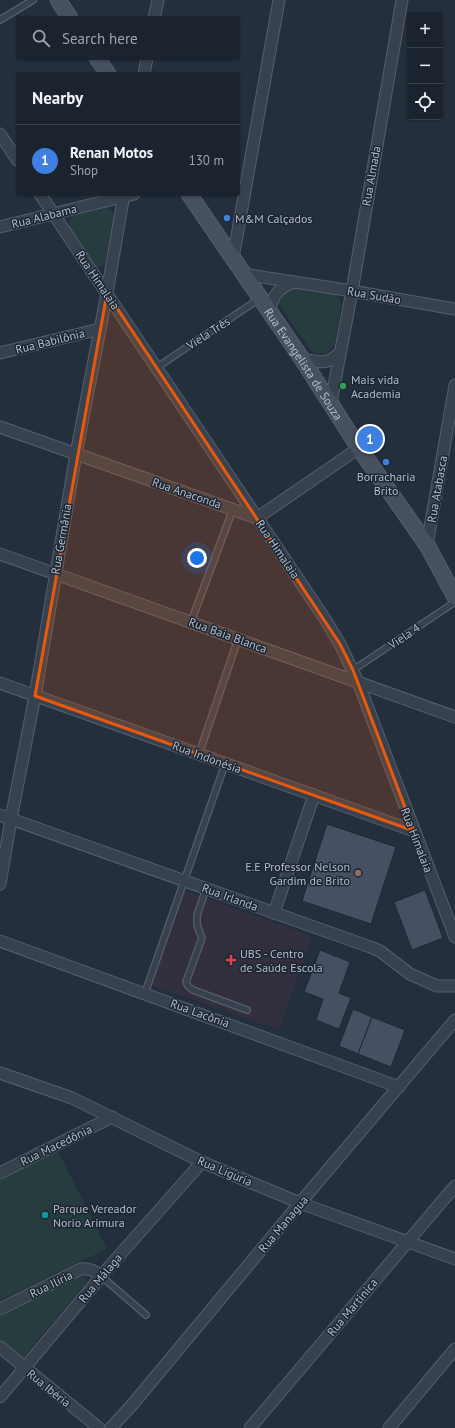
<!DOCTYPE html>
<meta charset="utf-8">
<style>
:root{--surface:#1b232e;--page:#282f3a;--text:#f1f3f6;--muted:#a0a4aa;--line:#39404a;--accent:#bca0f2}
body{margin:0;font-family:"PT Sans",sans-serif;background:var(--page);color:var(--text)}
.controls{position:absolute;right:12px;top:12px;display:grid;overflow:hidden;border-radius:4px;box-shadow:0 1px 3px #0004}
.controls button{width:36px;height:36px;display:grid;place-items:center;padding:0;border:0;border-bottom:1px solid var(--line);background:var(--surface);color:var(--text);font:20px sans-serif}
.you{position:absolute;left:197px;top:558px;width:14px;height:14px;margin:-10px;border:3px solid #fff;border-radius:50%;background:#1a73e8;box-shadow:0 0 0 6px #1a73e833}
.badge{display:grid;place-items:center;width:26px;height:26px;border-radius:50%;background:var(--accent);color:#fff;font-size:13px;font-weight:700}
.pin{position:absolute;translate:-50% -50%;border:2px solid #fff;box-shadow:0 1px 4px #0006}
.list{margin:0;padding:0;list-style:none}
h2{display:flex;justify-content:space-between;align-items:center;height:52px;margin:0;padding:0 16px;font-size:17px}
h2 small{font-size:13px;font-weight:400;color:var(--muted)}
.list li{display:grid;grid-template-columns:26px 1fr auto;gap:12px;align-items:center;box-sizing:border-box;height:72px;padding:0 16px;border-top:1px solid var(--line)}
.list b{display:block;font-size:15px;white-space:nowrap}
.list p{margin:0;font-size:13px;white-space:nowrap;color:var(--muted)}
.list em{font-size:13px;font-style:normal;color:var(--muted)}
.icon{flex:none;width:22px;height:22px;fill:none;stroke:currentColor;stroke-width:2;stroke-linecap:round;stroke-linejoin:round}
.map{position:relative;flex:none;width:455px;height:1428px;overflow:hidden}
.search{position:absolute;background:var(--surface);box-shadow:0 1px 3px #0004;left:16px;top:16px;width:224px;height:44px;display:flex;align-items:center;gap:10px;box-sizing:border-box;padding:0 14px;border-radius:4px;color:var(--muted);font-size:15px}
.panel{position:absolute;background:var(--surface);box-shadow:0 1px 3px #0004;left:16px;top:72px;width:224px;height:124px;border-radius:4px}
.map>svg:first-child{display:block}
</style>
<div class="map">
<svg width="455" height="1428" viewBox="0 0 455 1428">
<rect width="100%" height="100%" fill="#242f3e"/>
<!-- medical -->
<path fill="#32303f" d="M185 891 312 936 279 1030 151 985Z"/>
<!-- green -->
<g fill="#263c3f">
<path d="M107 208 111 210 114 215 105 263 101 267H98L69 227V221L72 216Z"/>
<path d="M293 288 335 295 340 300 341 305 335 344 326 354H318L311 350 281 308 280 303 283 293Z"/>
<path d="M58 1151 107 1249 0 1300V1180Z"/>
<path d="M80 1276 85 1278 86 1282 85 1284 25 1355 22 1357 18 1355 0 1340V1316Z"/>
</g>
<!-- building -->
<g fill="#455162" stroke="#1f2835">
<path d="M327 824 396 847 371 924 302 901Z"/>
<path d="M425 890 443 938 412 950 394 902Z"/>
<path d="M320 950 350 962 339 993 351 998 339 1029 316 1020 323 999 304 992Z"/>
<path d="M353 1009 372 1017 358 1054 339 1046Z"/>
<path d="M372 1017 405 1030 391 1067 358 1054Z"/>
</g>
<g fill="none" stroke-linecap="round" stroke-linejoin="round">
<defs>
<g id="lane">
<path d="M0 20 33 0"/>
<path d="M156 368 259 299"/>
<path d="M191 622 233 509"/>
<path d="M353 670 455 602"/>
<path d="M199 754 238 639"/>
<path d="M206 889 197 915V925L202 938 186 982 188 986 193 990 247 1010"/>
<path d="M145 993 225 764"/>
<path d="M101 1276 146 1315"/>
</g>
<g id="street">
<path d="M154 18 158 0"/>
<path d="M144 74 147 58"/>
<path d="M0 134 18 161"/>
<path d="M40 194 325 619 340 644 358 682 455 937"/>
<path d="M0 227 134 194"/>
<path d="M233 258 279 0"/>
<path d="M243 274 352 291 455 309"/>
<path d="M269 311C274 295 277 289 293 282"/>
<path d="M0 353 100 329"/>
<path d="M302 359C318 362 328 366 340 352"/>
<path d="M331 402 352 291 402 0"/>
<path d="M0 427 257 518 359 448"/>
<path d="M427 545 455 385"/>
<path d="M0 554 455 717"/>
<path d="M0 683 414 831"/>
<path d="M0 815 373 948 380 951 410 974 437 986H455"/>
<path d="M0 884 11 819 35 696 76 454 107 293 124 194"/>
<path d="M274 913 314 795"/>
<path d="M0 941 399 1087"/>
<path d="M0 1073 72 1098 202 1162 300 1203 455 1259"/>
<path d="M0 1173 112 1117"/>
<path d="M0 1309 81 1269C90 1268 95 1271 101 1276"/>
<path d="M0 1347 99 1428"/>
<path d="M0 1397 109 1267 202 1162"/>
<path d="M111 1428 132 1405 300 1203 455 1020"/>
<path d="M250 1428 455 1186"/>
<path d="M389 1428 455 1349"/>
</g>
<g id="secondary">
<path d="M58 0 70 18"/>
<path d="M97 58 108 74"/>
<path id="s1" d="M189 194 302 359 359 448 427 545 455 597"/>
</g>
</defs>
<!-- lane casing -->
<use href="#lane" stroke="#565f6c" stroke-width="8"/>
<!-- street casing -->
<use href="#street" stroke="#565f6c" stroke-width="13"/>
<!-- secondary casing -->
<use href="#secondary" stroke="#565f6c" stroke-width="17"/>
<!-- lane -->
<use href="#lane" stroke="#38414e" stroke-width="5.5"/>
<!-- street -->
<use href="#street" stroke="#38414e" stroke-width="11"/>
<!-- secondary -->
<use href="#secondary" stroke="#465061" stroke-width="15"/>
</g>
<!-- marked area -->
<path fill="#e8590c" fill-opacity="0.2" stroke="#e8590c" stroke-width="3" stroke-linejoin="round" d="M107 293 340 644 353 670 414 831 35 696Z"/>
<!-- markers -->
<g fill="#3f7fe0" stroke="#1d2633" stroke-width="1.5">
<circle cx="227" cy="218" r="4"/>
<circle cx="386" cy="462" r="4"/>
</g>
<circle fill="#2e9e5b" stroke="#1d2633" stroke-width="1.5" cx="343" cy="386" r="4"/>
<circle fill="#8d6e63" stroke="#1d2633" stroke-width="1.5" cx="358" cy="873" r="4"/>
<path fill="#e0444e" stroke="#1d2633" stroke-width="1.5" d="M229 954h4v4h4v4h-4v4h-4v-4h-4v-4h4z"/>
<circle fill="#0f9aa8" stroke="#1d2633" stroke-width="1.5" cx="45" cy="1215" r="4"/>
<g text-anchor="middle" dominant-baseline="central" stroke-width="3" stroke-linejoin="round" paint-order="stroke">
<!-- street labels -->
<g font-size="12" fill="#b4bcc9" stroke="#1d2633">
<text transform="translate(371 176) rotate(-80)">Rua Almada</text>
<text transform="translate(44 216) rotate(-14)">Rua Alabama</text>
<text transform="translate(98 280) rotate(56)">Rua Himalaia</text>
<text transform="translate(374 295) rotate(10)">Rua Sudão</text>
<text transform="translate(208 333) rotate(-33)">Viela Três</text>
<text transform="translate(50 341) rotate(-14)">Rua Babilônia</text>
<text stroke="none"><textPath href="#s1" startOffset="205">Rua Evangelista de Souza</textPath></text>
<text transform="translate(437 489) rotate(-80)">Rua Atabasca</text>
<text transform="translate(187 493) rotate(19)">Rua Anaconda</text>
<text transform="translate(61 539) rotate(-80)">Rua Germânia</text>
<text transform="translate(278 549) rotate(56)">Rua Himalaia</text>
<text transform="translate(228 635) rotate(20)">Rua Baia Blanca</text>
<text transform="translate(404 636) rotate(-34)">Viela 4</text>
<text transform="translate(207 757) rotate(20)">Rua Indonésia</text>
<text transform="translate(417 840) rotate(69)">Rua Himalaia</text>
<text transform="translate(230 897) rotate(20)">Rua Irlanda</text>
<text transform="translate(200 1013) rotate(20)">Rua Lacônia</text>
<text transform="translate(56 1145) rotate(-26)">Rua Macedônia</text>
<text transform="translate(225 1171) rotate(23)">Rua Ligúria</text>
<text transform="translate(283 1224) rotate(-50)">Rua Managua</text>
<text transform="translate(100 1278) rotate(-50)">Rua Málaga</text>
<text transform="translate(51 1284) rotate(-26)">Rua Ilíria</text>
<text transform="translate(352 1307) rotate(-50)">Rua Martinica</text>
<text transform="translate(49 1388) rotate(39)">Rua Ibéria</text>
</g>
<!-- poi labels -->
<g font-size="12" fill="#b4bcc9" stroke="#1d2633" text-anchor="start">
<text x="235" y="218">M&amp;M Calçados</text>
<text x="351" y="379">Mais vida<tspan x="351" dy="14">Academia</tspan></text>
<text x="386" y="476" text-anchor="middle">Borracharia<tspan x="386" dy="14">Brito</tspan></text>
<text x="350" y="866" text-anchor="end">E.E Professor Nelson<tspan x="350" dy="14">Gardim de Brito</tspan></text>
<text x="240" y="953">UBS - Centro<tspan x="240" dy="14">de Saúde Escola</tspan></text>
<text x="53" y="1208">Parque Vereador<tspan x="53" dy="14">Norio Arimura</tspan></text>
</g>
</g>
</svg>
<div class="controls">
<button>+</button>
<button>−</button>
<button><svg class="icon" aria-label="locate" viewBox="0 0 24 24"><circle cx="12" cy="12" r="6"/><path d="M12 2v4M12 18v4M2 12h4M18 12h4"/></svg></button>
</div>
<div class="you"></div>
<div class="pin badge" style="left:370px;top:439px;background:#3f7fe0">1</div>
<div class="search"><svg class="icon" aria-label="search" viewBox="0 0 24 24"><circle cx="10" cy="10" r="6"/><path d="M15 15l6 6"/></svg>Search here</div>
<section class="panel">
<h2>Nearby<small></small></h2>
<ul class="list">
<li><span class="badge" style="background:#3f7fe0">1</span><div><b>Renan Motos</b><p>Shop</p></div><em>130 m</em></li>
</ul>
</section>
</div>
